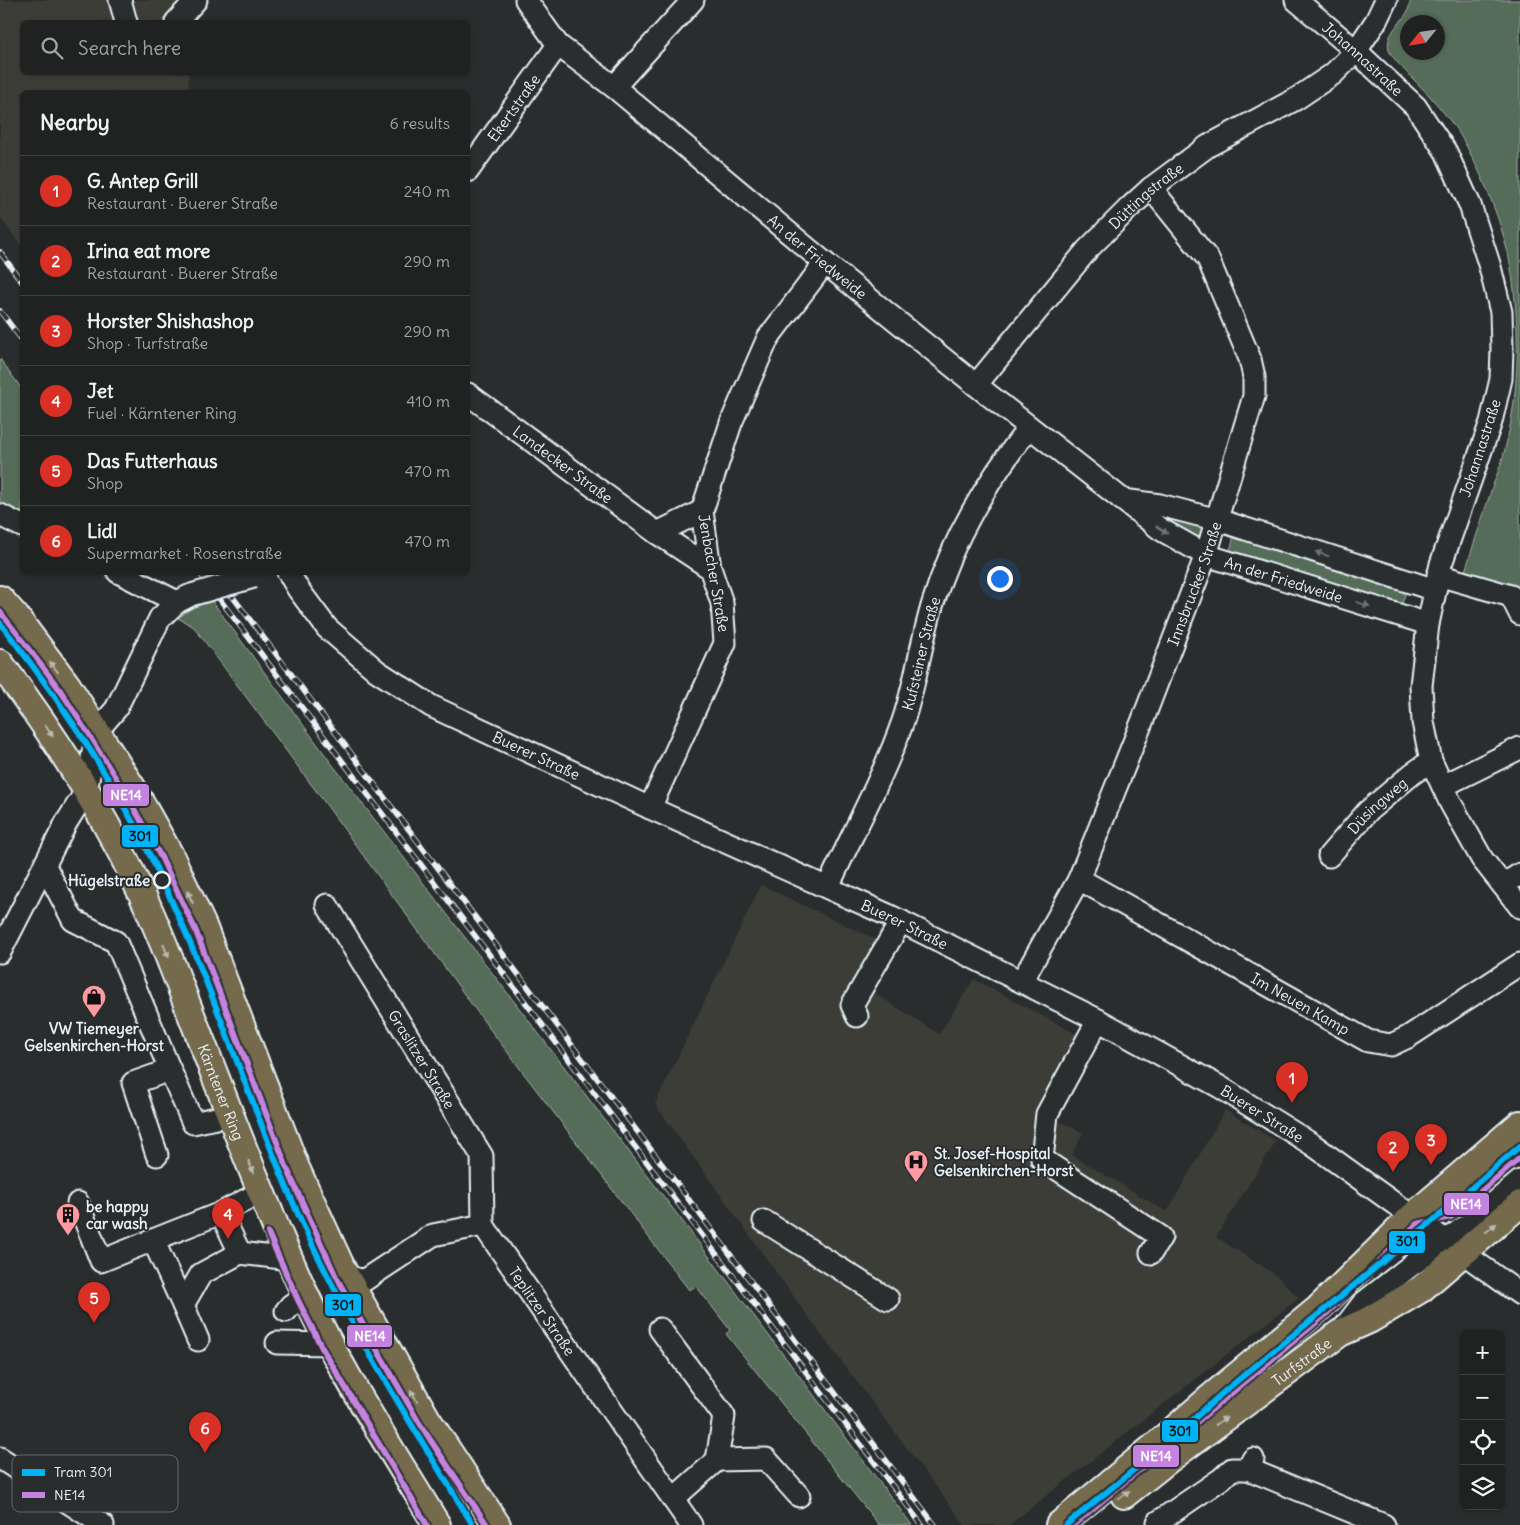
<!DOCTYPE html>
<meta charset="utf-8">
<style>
:root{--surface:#202222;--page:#2d2f2f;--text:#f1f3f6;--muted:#a2a4a5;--line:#3d3f40;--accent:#d93025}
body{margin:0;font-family:Delius,sans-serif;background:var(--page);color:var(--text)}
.controls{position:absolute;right:15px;bottom:15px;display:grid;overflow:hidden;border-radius:8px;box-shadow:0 1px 4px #0004}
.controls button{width:45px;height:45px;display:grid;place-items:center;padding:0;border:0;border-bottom:1px solid var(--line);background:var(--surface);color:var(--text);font:25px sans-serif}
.compass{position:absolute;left:1400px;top:15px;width:45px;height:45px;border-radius:50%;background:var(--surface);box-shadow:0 1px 4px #0004;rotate:240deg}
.you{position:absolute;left:999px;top:578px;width:18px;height:18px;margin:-12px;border:4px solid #fff;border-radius:50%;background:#1a73e8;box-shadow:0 0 0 8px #1a73e833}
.badge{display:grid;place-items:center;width:32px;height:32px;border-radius:50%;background:var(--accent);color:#fff;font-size:16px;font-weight:700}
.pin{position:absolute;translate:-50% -41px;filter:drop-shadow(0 1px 2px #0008)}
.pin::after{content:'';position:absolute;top:26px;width:18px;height:15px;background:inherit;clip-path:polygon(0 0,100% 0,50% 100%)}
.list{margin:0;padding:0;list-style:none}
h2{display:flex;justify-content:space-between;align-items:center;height:65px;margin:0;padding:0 20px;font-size:21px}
h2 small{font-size:16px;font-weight:400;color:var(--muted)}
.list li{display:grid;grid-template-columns:32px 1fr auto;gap:15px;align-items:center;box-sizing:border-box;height:70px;padding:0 20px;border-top:1px solid var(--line)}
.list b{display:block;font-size:19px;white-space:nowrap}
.list p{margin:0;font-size:16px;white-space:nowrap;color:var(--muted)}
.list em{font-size:16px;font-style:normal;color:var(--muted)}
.icon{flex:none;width:28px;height:28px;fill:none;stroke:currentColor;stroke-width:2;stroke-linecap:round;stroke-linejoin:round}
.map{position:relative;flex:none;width:1520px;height:1525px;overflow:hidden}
.search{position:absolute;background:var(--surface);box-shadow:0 1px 4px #0004;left:20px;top:20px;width:450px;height:55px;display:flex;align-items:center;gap:12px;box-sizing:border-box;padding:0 18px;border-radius:8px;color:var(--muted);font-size:19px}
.panel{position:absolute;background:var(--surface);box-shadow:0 1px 4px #0004;left:20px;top:90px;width:450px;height:485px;border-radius:8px}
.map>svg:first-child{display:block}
</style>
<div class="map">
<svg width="1520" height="1525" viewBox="0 0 1520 1525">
<rect width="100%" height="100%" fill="#2a2d2e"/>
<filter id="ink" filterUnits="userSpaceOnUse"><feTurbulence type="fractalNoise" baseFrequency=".02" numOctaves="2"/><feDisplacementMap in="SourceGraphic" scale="10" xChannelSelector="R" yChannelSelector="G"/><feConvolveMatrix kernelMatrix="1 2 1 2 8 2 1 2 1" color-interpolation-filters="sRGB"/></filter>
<g filter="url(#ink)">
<!-- built -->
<g fill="#3c3c38">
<path d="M0 0H187L185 22H22V72L188 73 189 92H22V247L0 217Z"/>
<path d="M761 885 898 950 874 993 939 1034 974 979 1091 1042 1057 1120 1083 1133 1072 1155 1167 1212 1225 1110 1276 1141 1216 1237 1276 1275 1299 1298 1009 1525H965L817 1329 655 1104Z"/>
</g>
<!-- green -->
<g fill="#556c58" stroke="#9eaea8" fill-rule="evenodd">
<path d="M1411 0H1520V589L1465 571C1474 543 1483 516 1492 488 1497 474 1503 460 1506 445 1520 387 1520 326 1511 268 1504 228 1486 183 1467 147 1459 131 1446 115 1434 101 1426 91 1391 59 1389 50 1385 33 1401 24 1408 11 1409 7 1410 3 1411 0ZM1408 22H1438V52H1408Z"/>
<path d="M0 359 22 389V517L0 507Z"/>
<path d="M1168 517 1205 525 1201 540 1165 521Z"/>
<path d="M1234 536 1407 588 1401 607 1229 554Z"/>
<path d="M212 601 329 760 680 1218 912 1525H879L726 1334 730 1330 696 1286 689 1290 486 1024 325 803 194 627 178 618 192 608Z"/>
</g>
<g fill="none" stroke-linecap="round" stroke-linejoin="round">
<defs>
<g id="minor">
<path d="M120 0 126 22"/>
<path id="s1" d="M526 0 558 45 614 87 825 263 976 385 1160 529 1206 555 1428 624"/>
<path id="s2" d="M1296 0 1356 51 1416 107 1446 152 1470 205 1490 267 1501 312 1502 349 1501 379 1491 422 1441 564 1428 624 1421 686 1423 722 1431 761 1451 804 1482 859 1520 907"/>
<path d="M176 22 196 0"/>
<path d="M614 87 693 0"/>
<path id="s3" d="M468 171 558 45"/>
<path id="s4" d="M976 385 1088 249 1129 208 1151 188 1208 146 1296 99 1333 74 1356 51 1376 21 1386 0"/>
<path id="s5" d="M468 394 657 533 710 568"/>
<path d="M1123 500 1160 505 1218 520 1435 590"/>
<path d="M0 515 22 526"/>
<path d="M657 533 702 511"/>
<path d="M118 572 177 602 189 596"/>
<path id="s6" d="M288 572 298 589 327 628 377 671 431 706 650 808 888 915 1098 1020 1220 1087 1313 1145 1520 1294"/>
<path d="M1438 575 1511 596 1520 614"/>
<path d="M1443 786 1520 748"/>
<path d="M650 808 725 643 722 603 710 568 702 511 731 423 768 338 825 263"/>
<path id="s7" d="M1329 856 1368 811 1412 774 1431 761"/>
<path d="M45 866 73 920 116 942 170 1070"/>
<path id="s8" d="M1079 879 1368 1041 1391 1045 1408 1037 1520 964"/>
<path d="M1503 885 1520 874"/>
<path id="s9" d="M828 887C853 832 883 778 903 721 916 682 921 642 933 603 953 537 987 482 1029 427"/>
<path id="s10" d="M327 905 482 1156 483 1225"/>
<path d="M0 952 66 823 86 791 97 731 116 709 160 618 177 602"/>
<path id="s11" d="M1022 981 1079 879 1142 722 1206 555 1254 396V377L1250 359 1208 259 1151 188"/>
<path d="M857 1016 852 1005 901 921"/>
<path d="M1098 1020 1047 1114 1042 1159 1161 1237 1151 1253"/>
<path d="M157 1155 133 1083 170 1070 193 1123 230 1115"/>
<path d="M261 1192 221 1213 240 1253 290 1259"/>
<path d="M78 1203 101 1261 153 1240 183 1305"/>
<path d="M1413 1216 1446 1210 1520 1146"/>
<path d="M764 1221 888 1299"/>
<path d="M153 1240 221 1213"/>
<path id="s12" d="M345 1275 363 1281 433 1235 483 1225 691 1525"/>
<path d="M286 1311 291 1305 306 1296"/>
<path d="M660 1329 724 1416 717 1460 673 1499"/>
<path d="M1340 1333 1363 1303 1409 1267 1470 1223 1520 1181"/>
<path d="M198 1340 183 1305 201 1274 240 1253"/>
<path d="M277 1343 330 1344"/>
<path d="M0 1458 103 1525"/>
<path d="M1253 1459 1248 1469 1384 1525"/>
<path d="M717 1460 766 1459 799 1496"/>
<path d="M1158 1522 1221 1479 1232 1469H1248"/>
</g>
<g id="major">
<path d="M0 599 16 617 67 685 133 789 170 855 203 926 296 1168 345 1275 427 1419 497 1525"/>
<path id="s13" d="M0 663C53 733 100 807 138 886 160 930 176 976 194 1022 229 1112 264 1203 304 1292 341 1373 391 1449 437 1525"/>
<path id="s14" d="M1124 1495 1168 1460 1340 1333 1369 1320 1421 1289 1520 1204"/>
<path d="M1059 1525 1156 1445 1210 1398 1318 1309 1413 1216 1520 1124"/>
</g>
</defs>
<!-- minor casing -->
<use href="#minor" stroke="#e8f1f8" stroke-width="25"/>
<!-- major casing -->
<use href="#major" stroke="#e8f1f8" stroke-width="30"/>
<!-- minor -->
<use href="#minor" stroke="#2a2d2e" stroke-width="21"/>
<!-- major -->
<use href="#major" stroke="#746b4b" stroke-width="26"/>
<defs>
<g id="rail">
<path d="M0 252 22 282"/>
<path d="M0 311 22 340"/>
<path d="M199 572 922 1525"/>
<path d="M214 572 935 1525"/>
</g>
</defs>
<!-- rail casing -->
<use href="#rail" stroke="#e8f1f8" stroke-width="5.5"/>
<!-- rail -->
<use href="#rail" stroke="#2a2d2e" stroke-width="4" stroke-dasharray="11" stroke-linecap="butt"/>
<defs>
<path id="minor-bridge" d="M191 595 254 577"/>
</defs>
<!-- minor-bridge casing -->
<use href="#minor-bridge" stroke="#e8f1f8" stroke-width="25" stroke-linecap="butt"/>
<!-- minor-bridge -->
<use href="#minor-bridge" stroke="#2a2d2e" stroke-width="21"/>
<defs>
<g id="bus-1">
<path d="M0 612 60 690 125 793 162 859 195 929 288 1171 337 1279 419 1423 487 1525"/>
<path d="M268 1233 298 1300 322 1348 427 1525"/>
<path d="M1073 1525 1324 1316 1417 1224 1451 1217 1520 1158"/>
</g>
</defs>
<!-- bus-1 casing -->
<use href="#bus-1" stroke="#2a2d2e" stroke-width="10"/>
<!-- bus-1 -->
<use href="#bus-1" stroke="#c483df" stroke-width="6"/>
<defs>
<g id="tram-1">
<path d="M0 623C66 707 124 795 168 893 217 998 252 1110 299 1216 348 1325 411 1424 473 1525"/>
<path d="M1066 1525 1168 1442 1226 1390 1446 1210 1520 1146"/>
</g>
</defs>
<!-- tram-1 casing -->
<use href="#tram-1" stroke="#2a2d2e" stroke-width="10"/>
<!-- tram-1 -->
<use href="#tram-1" stroke="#00b2f6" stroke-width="6"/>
</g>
<!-- one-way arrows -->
<defs><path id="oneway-solid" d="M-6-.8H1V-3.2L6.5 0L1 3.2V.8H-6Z" transform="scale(1.25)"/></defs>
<g fill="#6c7275">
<use href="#oneway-solid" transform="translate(1162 530) rotate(33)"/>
<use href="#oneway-solid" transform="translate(1322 554) rotate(-162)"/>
<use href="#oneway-solid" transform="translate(1363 604) rotate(17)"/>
</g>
<g fill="#babbb3">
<use href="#oneway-solid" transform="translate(54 667) rotate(-127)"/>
<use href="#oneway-solid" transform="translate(49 731) rotate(56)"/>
<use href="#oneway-solid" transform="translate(190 897) rotate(-115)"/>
<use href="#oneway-solid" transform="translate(166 951) rotate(68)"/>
<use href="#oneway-solid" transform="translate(251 1167) rotate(69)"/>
<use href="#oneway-solid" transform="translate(1491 1228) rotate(-40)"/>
<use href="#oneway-solid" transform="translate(414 1396) rotate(-120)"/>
<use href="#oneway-solid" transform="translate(1221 1421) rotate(-36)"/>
<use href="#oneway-solid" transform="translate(1124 1495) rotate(-38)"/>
</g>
</g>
<!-- icons -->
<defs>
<symbol id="shop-pin" viewBox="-11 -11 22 30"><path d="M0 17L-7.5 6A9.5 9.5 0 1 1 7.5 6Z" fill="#ff9aa2" stroke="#2a2d2e"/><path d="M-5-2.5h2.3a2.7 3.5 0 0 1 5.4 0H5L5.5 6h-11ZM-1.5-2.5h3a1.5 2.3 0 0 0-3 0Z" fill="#111"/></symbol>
<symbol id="hospital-pin" viewBox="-11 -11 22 30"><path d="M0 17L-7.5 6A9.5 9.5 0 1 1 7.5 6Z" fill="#ff9aa2" stroke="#2a2d2e"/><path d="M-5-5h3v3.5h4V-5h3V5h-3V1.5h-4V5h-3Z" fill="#111"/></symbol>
<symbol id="building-pin" viewBox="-11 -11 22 30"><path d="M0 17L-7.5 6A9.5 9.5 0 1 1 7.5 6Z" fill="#ff9aa2" stroke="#2a2d2e"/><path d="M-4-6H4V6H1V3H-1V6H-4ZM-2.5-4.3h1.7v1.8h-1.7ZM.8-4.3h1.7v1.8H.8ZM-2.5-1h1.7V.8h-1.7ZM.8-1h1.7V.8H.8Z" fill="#111"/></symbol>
</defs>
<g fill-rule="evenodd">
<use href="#shop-pin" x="80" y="983" width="28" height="38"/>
<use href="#hospital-pin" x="902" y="1148" width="28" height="38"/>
<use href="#building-pin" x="54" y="1201" width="28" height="38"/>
</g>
<!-- markers -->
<circle fill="#2a2d2e" stroke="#e8f1f8" stroke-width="2.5" cx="162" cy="880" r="8"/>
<g text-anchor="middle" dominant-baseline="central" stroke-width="4" stroke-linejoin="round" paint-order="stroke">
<!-- street labels -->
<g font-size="15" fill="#e8f1f8" stroke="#2a2d2e">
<text stroke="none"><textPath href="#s2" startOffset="89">Johannastraße</textPath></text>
<text stroke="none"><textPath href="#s3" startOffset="78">Ekertstraße</textPath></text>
<text stroke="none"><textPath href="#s4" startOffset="255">Düttingstraße</textPath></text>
<text stroke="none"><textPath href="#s1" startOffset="390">An der Friedweide</textPath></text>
<text transform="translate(1480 448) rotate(-72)">Johannastraße</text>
<text stroke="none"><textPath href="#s5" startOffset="118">Landecker Straße</textPath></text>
<text transform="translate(714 573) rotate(80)">Jenbacher Straße</text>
<text stroke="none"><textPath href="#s1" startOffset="962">An der Friedweide</textPath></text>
<text stroke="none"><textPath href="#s11" startOffset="434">Innsbrucker Straße</textPath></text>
<text stroke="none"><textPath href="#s9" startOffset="252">Kufsteiner Straße</textPath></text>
<text stroke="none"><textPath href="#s6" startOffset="315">Buerer Straße</textPath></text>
<text stroke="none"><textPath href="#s7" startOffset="70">Düsingweg</textPath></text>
<text stroke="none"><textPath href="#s6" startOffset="720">Buerer Straße</textPath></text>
<text stroke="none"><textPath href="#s8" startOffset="254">Im Neuen Kamp</textPath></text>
<text stroke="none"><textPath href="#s10" startOffset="181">Graslitzer Straße</textPath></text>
<text stroke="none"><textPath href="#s13" startOffset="485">Kärntener Ring</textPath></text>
<text stroke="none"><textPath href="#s6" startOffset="1125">Buerer Straße</textPath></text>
<text stroke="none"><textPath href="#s12" startOffset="258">Teplitzer Straße</textPath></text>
<text stroke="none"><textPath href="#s14" startOffset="222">Turfstraße</textPath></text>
</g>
<!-- stop labels -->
<g font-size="15" font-weight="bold" fill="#e8f1f8" stroke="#2a2d2e" text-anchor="end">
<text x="150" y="880">Hügelstraße</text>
</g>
<!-- poi labels -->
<g font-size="15" font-weight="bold" fill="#e8f1f8" stroke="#2a2d2e" text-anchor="start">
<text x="94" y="1028" text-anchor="middle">VW Tiemeyer<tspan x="94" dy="17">Gelsenkirchen-Horst</tspan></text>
<text x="934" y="1153">St. Josef-Hospital<tspan x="934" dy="17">Gelsenkirchen-Horst</tspan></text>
<text x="86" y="1206">be happy<tspan x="86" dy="17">car wash</tspan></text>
</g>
</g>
<!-- legend -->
<rect x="12" y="1455" width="166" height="57" rx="8" fill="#2a2d2e" stroke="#63686b" stroke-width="1"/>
<rect x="22" y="1469" width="23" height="7" fill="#00b2f6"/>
<rect x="22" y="1492" width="23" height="6" fill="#c483df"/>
<g font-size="14" fill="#e8f1f8">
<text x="54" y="1477">Tram 301</text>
<text x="54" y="1500">NE14</text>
</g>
<g stroke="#2a2d2e" stroke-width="2">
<rect x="102" y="783" width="48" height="24" rx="5" fill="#c483df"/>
<rect x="121" y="824" width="38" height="24" rx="5" fill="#00b2f6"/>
<rect x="1443" y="1192" width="47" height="24" rx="5" fill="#c483df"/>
<rect x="1388" y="1230" width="38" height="24" rx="5" fill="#00b2f6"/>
<rect x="324" y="1293" width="38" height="24" rx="5" fill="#00b2f6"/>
<rect x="346" y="1324" width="47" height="24" rx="5" fill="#c483df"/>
<rect x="1161" y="1419" width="38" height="24" rx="5" fill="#00b2f6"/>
<rect x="1132" y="1444" width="48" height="24" rx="5" fill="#c483df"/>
</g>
<g font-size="14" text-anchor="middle" font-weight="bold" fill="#fff">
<text x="126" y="800">NE14</text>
<text x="1466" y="1209">NE14</text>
<text x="370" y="1341">NE14</text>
<text x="1156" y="1461">NE14</text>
</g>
<g font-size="14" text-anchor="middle" font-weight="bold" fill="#111">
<text x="140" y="841">301</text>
<text x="1407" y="1246">301</text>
<text x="343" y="1310">301</text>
<text x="1180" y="1436">301</text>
</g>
</svg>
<div class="controls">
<button>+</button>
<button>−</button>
<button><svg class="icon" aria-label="locate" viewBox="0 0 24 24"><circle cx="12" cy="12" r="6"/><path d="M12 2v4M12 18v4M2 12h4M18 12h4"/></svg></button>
<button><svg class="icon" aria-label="layers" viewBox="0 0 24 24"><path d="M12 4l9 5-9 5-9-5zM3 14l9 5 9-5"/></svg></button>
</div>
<svg class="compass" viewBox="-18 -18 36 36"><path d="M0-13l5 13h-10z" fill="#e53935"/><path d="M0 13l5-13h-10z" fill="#a2a4a5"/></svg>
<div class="you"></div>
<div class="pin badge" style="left:1292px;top:1103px">1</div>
<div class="pin badge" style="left:1393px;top:1172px">2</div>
<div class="pin badge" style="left:1431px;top:1165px">3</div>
<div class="pin badge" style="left:228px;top:1239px">4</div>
<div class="pin badge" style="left:94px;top:1323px">5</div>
<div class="pin badge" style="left:205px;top:1453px">6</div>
<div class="search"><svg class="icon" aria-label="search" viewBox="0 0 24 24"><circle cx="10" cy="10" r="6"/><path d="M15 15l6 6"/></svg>Search here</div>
<section class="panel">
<h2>Nearby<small>6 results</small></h2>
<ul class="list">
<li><span class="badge">1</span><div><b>G. Antep Grill</b><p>Restaurant · Buerer Straße</p></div><em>240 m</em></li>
<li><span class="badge">2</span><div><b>Irina eat more</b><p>Restaurant · Buerer Straße</p></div><em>290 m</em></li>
<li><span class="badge">3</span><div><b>Horster Shishashop</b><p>Shop · Turfstraße</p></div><em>290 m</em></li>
<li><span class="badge">4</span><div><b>Jet</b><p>Fuel · Kärntener Ring</p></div><em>410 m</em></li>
<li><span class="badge">5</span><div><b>Das Futterhaus</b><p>Shop</p></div><em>470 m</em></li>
<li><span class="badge">6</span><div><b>Lidl</b><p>Supermarket · Rosenstraße</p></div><em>470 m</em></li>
</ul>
</section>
</div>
